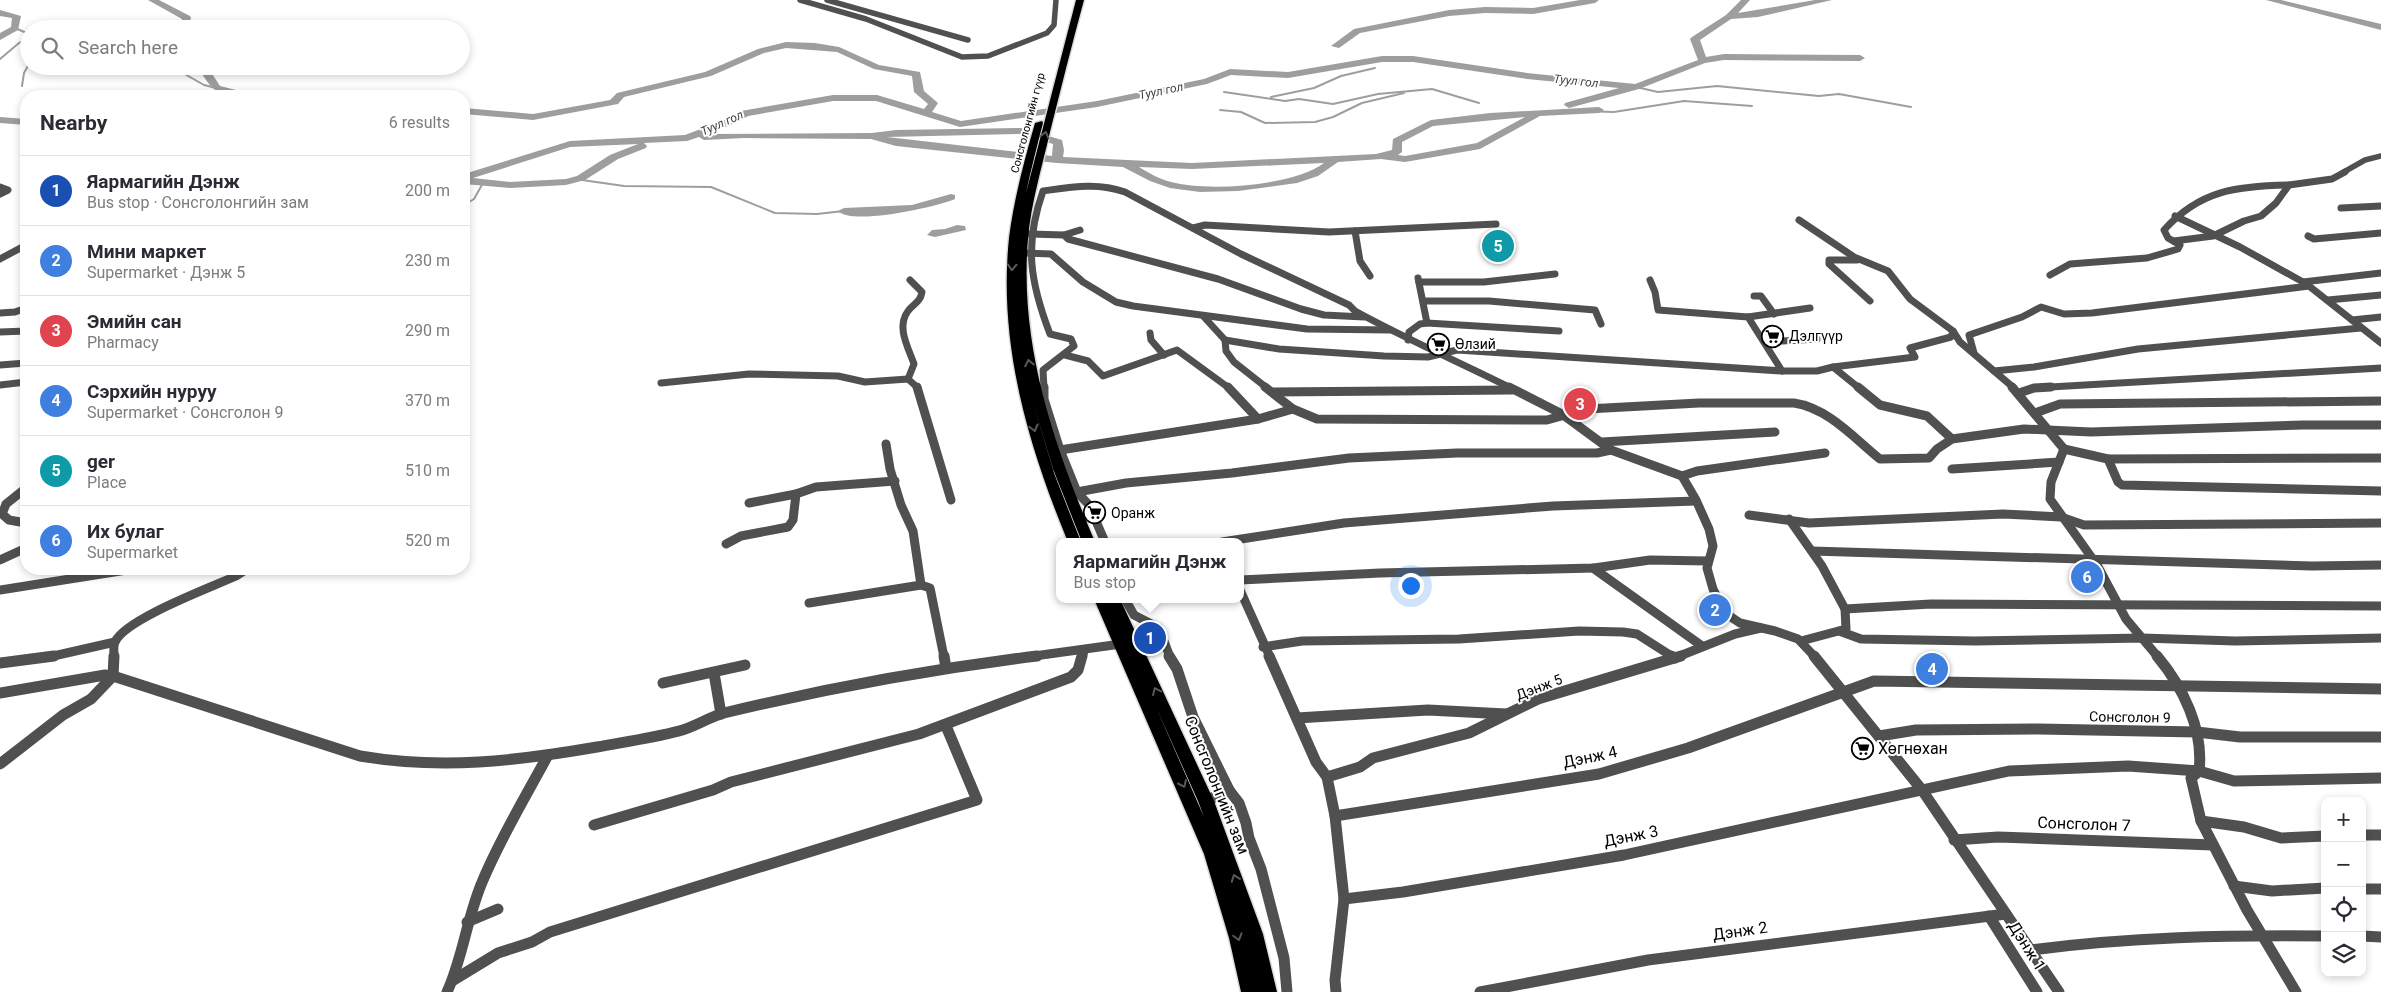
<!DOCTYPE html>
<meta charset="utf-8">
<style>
:root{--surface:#fff;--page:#f2f2f3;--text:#2b2b33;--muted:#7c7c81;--line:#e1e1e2;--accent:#d93025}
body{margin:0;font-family:Roboto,sans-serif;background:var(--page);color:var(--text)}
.controls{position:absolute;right:15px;bottom:15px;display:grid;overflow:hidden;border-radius:10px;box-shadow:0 2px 8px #0003}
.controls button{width:45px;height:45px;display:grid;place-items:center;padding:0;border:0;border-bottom:1px solid var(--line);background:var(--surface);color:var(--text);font:25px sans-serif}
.you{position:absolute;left:1410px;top:585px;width:18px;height:18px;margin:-12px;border:4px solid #fff;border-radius:50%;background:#1a73e8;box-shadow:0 0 0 8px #1a73e833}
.badge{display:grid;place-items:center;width:32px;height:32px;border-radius:50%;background:var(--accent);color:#fff;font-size:16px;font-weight:700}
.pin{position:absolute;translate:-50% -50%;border:2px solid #fff;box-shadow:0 1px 5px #0006}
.popup{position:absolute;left:1056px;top:538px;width:188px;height:65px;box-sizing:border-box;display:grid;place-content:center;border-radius:10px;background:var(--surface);filter:drop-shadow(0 1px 4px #0005);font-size:16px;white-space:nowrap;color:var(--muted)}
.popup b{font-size:19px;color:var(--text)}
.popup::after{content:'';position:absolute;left:50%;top:100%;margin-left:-10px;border:10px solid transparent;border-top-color:var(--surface)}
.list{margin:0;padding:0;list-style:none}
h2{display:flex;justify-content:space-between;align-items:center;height:65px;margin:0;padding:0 20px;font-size:21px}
h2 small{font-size:16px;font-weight:400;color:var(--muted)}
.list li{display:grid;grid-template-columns:32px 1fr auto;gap:15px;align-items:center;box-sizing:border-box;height:70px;padding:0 20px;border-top:1px solid var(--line)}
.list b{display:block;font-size:19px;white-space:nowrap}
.list p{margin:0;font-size:16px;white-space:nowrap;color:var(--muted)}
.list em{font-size:16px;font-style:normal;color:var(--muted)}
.icon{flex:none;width:28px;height:28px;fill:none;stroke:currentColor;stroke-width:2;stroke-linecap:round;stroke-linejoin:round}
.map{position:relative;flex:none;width:2381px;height:992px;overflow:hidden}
.search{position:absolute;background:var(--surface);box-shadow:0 2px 8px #0003;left:20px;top:20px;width:450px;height:55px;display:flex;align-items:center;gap:12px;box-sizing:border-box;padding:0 18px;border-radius:28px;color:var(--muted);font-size:19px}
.panel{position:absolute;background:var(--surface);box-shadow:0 2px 8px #0003;left:20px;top:90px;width:450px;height:485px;border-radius:20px}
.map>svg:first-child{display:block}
</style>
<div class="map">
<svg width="2381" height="992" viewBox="0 0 2381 992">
<rect width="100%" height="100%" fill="#fff"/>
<!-- water -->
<path fill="#9e9e9e" d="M957 225 965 226 966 230 935 237 927 235 932 230 945 229Z"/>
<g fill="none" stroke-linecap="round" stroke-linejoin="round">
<!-- stream -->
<g stroke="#9e9e9e" stroke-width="2">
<path d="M15 28 29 34"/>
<path d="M0 59 19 43 29 38"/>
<path d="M59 66 63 69"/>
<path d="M174 68 204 85 216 88"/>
<path d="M22 86 24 73 29 64"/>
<path d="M1636 87 1658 92 1717 86 1819 96 1839 94 1911 107"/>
<path d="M1224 92 1285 101 1299 99 1333 104 1378 94 1432 89 1479 103"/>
<path d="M1271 97 1314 88 1341 76 1375 68"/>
<path d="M1220 110 1241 112 1265 123 1315 122 1333 117 1362 103 1404 93"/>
<path d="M1578 111 1614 112 1684 101 1752 106"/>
<path d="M575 179 624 186 711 187 775 213 817 214 844 211"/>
<path d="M464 205 474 199 483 183"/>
</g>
<!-- river -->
<g fill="#9e9e9e" fill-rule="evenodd">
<path d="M148 0H159L190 16 191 18 187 29H178L182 19Z"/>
<path d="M1580 0H1599L1595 3 1533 14 1485 13 1449 16 1360 33 1339 48 1331 46 1354 29 1449 10 1485 7 1533 8Z"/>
<path d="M1741 0H1750L1738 13 1815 0H1832L1758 17 1731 19 1700 40 1706 57 1724 54 1860 55 1865 58 1860 61 1724 60 1705 63 1639 89 1569 108 1564 105 1565 103 1619 88 1527 79 1413 62H1382L1288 78 1231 75 1207 84 1097 107 960 127 876 101H833L748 116 740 121 708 134 872 133 896 130 1021 128 1062 140 1064 150 1063 157 1192 163 1376 154 1392 150 1393 139 1431 120 1490 113 1599 107 1604 110 1599 113 1540 116 1480 149 1405 162 1381 159 1338 162 1318 176 1297 183 1238 191 1200 192 1170 188 1150 181 1123 167 1057 163 896 146 871 139 744 138 704 140 699 137 687 141 644 143 647 146 646 148 618 159 585 180 566 185 510 188 464 184V174L570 141 685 135 732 117 741 111 833 95H877L924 109 928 104 914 92 912 76 874 69 837 52 786 48 764 53 711 76 624 97 618 104 533 120 464 114V108L533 114 610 100 617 93 705 72 758 49 786 42 815 43 839 47 879 65 920 72 924 91 938 103 932 112 961 121 1097 101 1204 79 1230 69 1288 72 1382 56H1413L1527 73 1635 84 1698 60 1690 39 1692 37 1726 15ZM1525 117 1477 143 1405 156 1398 155 1402 152V142L1433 126ZM1020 134 1053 144 1052 156 887 137ZM638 144 610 155 577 176 566 179 510 182 473 178 570 147ZM1324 163C1293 186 1208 192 1171 182 1159 179 1149 173 1139 167L1192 169Z"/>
<path d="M2266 0H2281L2381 24V30Z"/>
<path d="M0 10 21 16 18 30 0 40V33L11 27 12 18 0 16Z"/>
<path d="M197 66H207L220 86 240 91V96C215 96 210 87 197 66Z"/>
<path d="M0 117 26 119V125L0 123Z"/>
<path d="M951 194 955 195V199C936 207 852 226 838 211L844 208 912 205Z"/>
</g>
<defs>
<g id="primary">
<path d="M1076 0H1084C1072 44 1061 88 1050 132 1042 167 1031 203 1028 239 1019 346 1054 445 1095 542H1082L1053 469 1032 399 1054 473 1081 542H1068C1028 445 998 344 1009 238 1014 199 1024 161 1035 123L1042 121 1043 123C1037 146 1031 169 1026 193Z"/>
<path d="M1094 599H1120L1214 801 1263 934 1277 992H1259L1251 959 1259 992H1241L1229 938 1204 854ZM1156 707 1198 801 1204 817Z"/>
</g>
</defs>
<!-- primary casing -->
<use href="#primary" stroke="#dbdbdb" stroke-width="3"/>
<!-- street-far3 -->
<g stroke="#505050" stroke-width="5.5">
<path d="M800 0 866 19 962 57 988 56 1047 33 1054 25 1056 0"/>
<path d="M827 0 968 40"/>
<path d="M2342 173 2365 160 2381 156"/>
</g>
<!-- street-far2 -->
<g stroke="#505050" stroke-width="7">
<path d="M0 187 8 190 0 194"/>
<path d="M2341 208 2381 206"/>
<path d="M2175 216 2240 247 2303 282"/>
<path d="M1799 220 1854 257 1888 271 1910 299 1953 331 1960 342 2014 388"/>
<path d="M1193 228 1205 225 1329 232 1496 224"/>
<path d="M1355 231 1360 261 1370 276"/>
<path d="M1030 234 1064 235 1068 239 1218 279 1301 309 1324 315 1364 317"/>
<path d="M1064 235 1080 230"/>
<path d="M2308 236 2314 239 2381 233"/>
<path d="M2174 241 2213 236 2244 221 2261 216 2276 203 2289 185 2332 179 2345 172"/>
<path d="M1025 253 1051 254 1083 282 1116 302 1133 306 1307 329 1390 330"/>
<path d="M0 259 26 245"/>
<path d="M1857 260H1829V264L1870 301"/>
<path d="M2050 275 2070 264 2147 258 2178 249 2180 245 2168 238 2164 230C2200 190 2237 186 2289 185"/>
<path d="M1650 280 1655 292 1658 310 1748 317 1782 371"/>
<path d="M1419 282H1484L1555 274"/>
<path d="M2309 286 2381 343"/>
<path d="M1754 296H1761L1774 314"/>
<path d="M2328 300 2381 295"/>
<path d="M1423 301H1489L1595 310 1601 324"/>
<path d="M0 313 15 312 26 308"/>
<path d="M1204 317 1225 340 1226 351 1234 362 1267 388"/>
<path d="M1748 317 1810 308"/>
<path d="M2352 320 2381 317"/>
<path d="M1427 323 1559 331"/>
<path d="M0 332 26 331"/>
<path d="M1150 333 1151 340 1164 355"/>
<path d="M1225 340 1279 349 1384 356 1428 357 1457 350 1782 371H1817L1833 367 1859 388"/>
<path d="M1408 340 1409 332 1420 324 1427 323 1418 278"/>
<path d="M1765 342 1817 339"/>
<path d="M1974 353 1969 335 2022 317 2041 307 2064 314 2092 313 2309 286 2303 282 2381 273"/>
<path d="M1065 355 1088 361 1103 376 1177 350 1229 388"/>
<path d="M0 365 26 363"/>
<path d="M1833 367 1915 357 1910 348 1951 337 1953 331"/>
<path d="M1994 371 2034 367 2138 349 2361 328"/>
<path d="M908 379 914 364C908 347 896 327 908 311 914 303 920 303 922 292L910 280"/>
<path d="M661 383 749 374 838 376 865 382 908 379 918 388"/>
<path d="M0 385 26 382"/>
<path d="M1044 388 1043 370 1074 346 1071 339 1050 334C1030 282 1024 245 1043 191 1071 187 1098 182 1125 192L1241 254 1349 305 1355 311C1406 339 1459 362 1511 388"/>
<path d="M2033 388 2381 368"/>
</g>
<!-- street-far1 -->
<g stroke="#505050" stroke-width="9">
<path d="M917 387 951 500"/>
<path d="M1044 387V399L1060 450 1077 492 1089 505 1105 542"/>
<path d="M1228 387 1258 419"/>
<path d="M1265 387 1293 409 1317 419 1547 420 1587 409 1699 403H1794C1828 408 1854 438 1880 459L1929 458 1937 449 1952 439 2024 429 2091 432 2303 425H2381"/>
<path d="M1509 387 1562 414 1611 450 1682 476 1696 500 1709 529 1713 546 1707 568 1713 589 1725 613 1740 623 1775 631 1798 639 1815 657"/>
<path d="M1858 387 1880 405 1927 416 1952 439"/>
<path d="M2012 387 2064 449 2051 482 2050 499 2097 565 2126 619 2158 657"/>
<path d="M1273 392 1512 390"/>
<path d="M2019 393 2034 388 2051 387"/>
<path d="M2035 413 2060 404 2381 401"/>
<path d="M1602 442 1775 432"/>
<path d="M886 444 890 469 901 505 913 531 921 585 930 588 944 657"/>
<path d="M2064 449 2108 459 2381 458"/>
<path d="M1060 450 1258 419 1293 409"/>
<path d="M2108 459 2118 482 2122 485 2381 491"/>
<path d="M1952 469 2059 462"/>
<path d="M1682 476 1697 471 1825 453"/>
<path d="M26 488 6 504 2 514 9 520 26 523"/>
<path d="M1077 492 1126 483 1232 473 1349 458 1457 453H1597L1611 450"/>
<path d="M749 503 796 494"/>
<path d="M1749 515 1809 523 2003 514 2061 517 2084 525 2381 523"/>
<path d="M1789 519 1822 566 1845 609 1846 629 1801 641"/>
<path d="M1222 542 1344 523 1553 506 1696 501"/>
<path d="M726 544 741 536 788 527 793 520 796 494 816 487 895 481"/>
<path d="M1812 551 2312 566 2381 565"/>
<path d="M0 560 26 548"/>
<path d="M1593 568 1702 646"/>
<path d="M1240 580 1380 573 1594 568 1650 560 1707 561"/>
<path d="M0 590 133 569"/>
<path d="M1240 590 1270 657"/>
<path d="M1125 599 1134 615 1159 628 1170 657"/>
<path d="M809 603 921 585"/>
<path d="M1845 609 1931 604 2381 606"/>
<path d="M1839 631 1861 639 1975 641 2142 638 2235 641 2381 638"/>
<path d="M1263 647 1302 641 1459 639 1579 631 1623 632 1637 634 1673 657"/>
<path d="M49 657 115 642"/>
<path d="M114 657C114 653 113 646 115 642 125 619 212 587 236 576L247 569"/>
<path d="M1027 657 1121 644"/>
<path d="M1082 657 1084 651"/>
<path d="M1677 657 1735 634 1761 628"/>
</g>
<!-- street -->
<g stroke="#505050" stroke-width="11">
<path d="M944 656 946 668"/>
<path d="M1169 656 1177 669 1193 717 1229 790 1239 803 1246 823 1249 838 1261 869 1284 958 1287 992"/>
<path d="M1269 656 1316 762 1327 777 1335 816 1344 899 1335 980 1336 992"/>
<path d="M1671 656 1675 658"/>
<path d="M1814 656 1922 790 2059 992"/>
<path d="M2157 656C2183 687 2204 730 2199 771L2191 778 2201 821 2247 910 2296 992"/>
<path d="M0 663 54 656"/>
<path d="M714 673 721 714"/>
<path d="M663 683 745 665"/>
<path d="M0 693 105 675 113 676 360 756C442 770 516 761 597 747 624 742 652 738 679 731 695 727 709 717 724 713 828 688 932 669 1037 656"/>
<path d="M1297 718 1428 710 1506 714"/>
<path d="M1879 736 1916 730 2039 729 2197 732 2240 737H2381"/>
<path d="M0 764 63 715 91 699 113 676 114 656"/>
<path d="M1327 777 1360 767 1373 758 1469 733 1538 699 1681 656"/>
<path d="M1206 801 1229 790"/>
<path d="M1335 816 1599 774 1688 748 1874 681 2381 689"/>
<path d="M2201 821 2244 827 2281 838 2325 836"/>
<path d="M594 825 713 790 731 782 919 734 1071 677 1078 670 1082 656"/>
<path d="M2362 835H2381"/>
<path d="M1954 840 1998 837 2213 845"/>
<path d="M2234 886 2272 891 2325 888"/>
<path d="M2362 889H2381"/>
<path d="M1344 899 1403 892 1624 855 2009 771 2128 766 2199 771 2234 781 2381 778"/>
<path d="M1989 916 2037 992"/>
<path d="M467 922 498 909"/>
<path d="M2362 936 2381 937"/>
<path d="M2031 950C2129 937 2227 935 2325 936"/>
<path d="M452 981 498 953 532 942 550 932 977 800 946 726"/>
<path d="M447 992C463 958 467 916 483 880 501 837 526 796 548 755"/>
<path d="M1480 992 1648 960 2006 914"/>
</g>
<!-- primary -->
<use href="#primary" fill="#000" fill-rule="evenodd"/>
</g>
<!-- one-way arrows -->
<defs><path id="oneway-chevron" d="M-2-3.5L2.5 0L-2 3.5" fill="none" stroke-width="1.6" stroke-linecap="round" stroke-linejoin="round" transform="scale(1.25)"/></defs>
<g stroke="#595959">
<use href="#oneway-chevron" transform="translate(1045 135) rotate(-76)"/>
<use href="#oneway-chevron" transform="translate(1012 267) rotate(93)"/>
<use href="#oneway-chevron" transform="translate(1029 363) rotate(-101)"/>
<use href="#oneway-chevron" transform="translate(1034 428) rotate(75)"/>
<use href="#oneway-chevron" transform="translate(1156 691) rotate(-115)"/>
<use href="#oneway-chevron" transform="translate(1183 784) rotate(66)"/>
<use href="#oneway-chevron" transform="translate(1235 878) rotate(-110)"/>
<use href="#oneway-chevron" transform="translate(1238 937) rotate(74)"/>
</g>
<!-- icons -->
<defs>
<symbol id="supermarket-ring" viewBox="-11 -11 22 22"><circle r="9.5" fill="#fff" stroke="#000" stroke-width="1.5"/><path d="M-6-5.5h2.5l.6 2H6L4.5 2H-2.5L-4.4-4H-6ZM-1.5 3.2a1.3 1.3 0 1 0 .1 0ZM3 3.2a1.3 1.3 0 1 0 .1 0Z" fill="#000"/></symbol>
</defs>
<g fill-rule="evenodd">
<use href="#supermarket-ring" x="1760" y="324" width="25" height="25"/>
<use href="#supermarket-ring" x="1426" y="332" width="25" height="25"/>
<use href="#supermarket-ring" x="1082" y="500" width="25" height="25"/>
<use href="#supermarket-ring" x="1850" y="736" width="25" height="25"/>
</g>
<g text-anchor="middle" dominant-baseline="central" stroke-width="4" stroke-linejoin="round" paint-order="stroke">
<!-- far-street labels -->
<g font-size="11" fill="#000" stroke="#fff">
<text transform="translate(1028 123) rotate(-75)">Сонсголонгийн гүүр</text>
</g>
<!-- far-water labels -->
<g font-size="12" font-style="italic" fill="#3f3f3f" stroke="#fff">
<text transform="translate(1576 81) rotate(6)">Туул гол</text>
<text transform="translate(1161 91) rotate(-12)">Туул гол</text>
<text transform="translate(722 123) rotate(-24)">Туул гол</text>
</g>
<!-- poi labels -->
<g font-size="14" fill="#000" stroke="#fff" text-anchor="start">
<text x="1789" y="336">Дэлгүүр</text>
<text x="1455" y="344">Өлзий</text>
<text x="1111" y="513">Оранж</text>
</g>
<!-- street labels -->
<g font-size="14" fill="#000" stroke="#fff">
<text transform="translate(1539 687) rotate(-21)">Дэнж 5</text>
<text transform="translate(2130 717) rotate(1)">Сонсголон 9</text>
</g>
<!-- near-poi labels -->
<g font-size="16" fill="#000" stroke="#fff" text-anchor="start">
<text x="1878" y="748">Хөгнөхан</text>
</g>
<!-- near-street labels -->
<g font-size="16" fill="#000" stroke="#fff">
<text transform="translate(1590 757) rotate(-12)">Дэнж 4</text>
<text transform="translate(1217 785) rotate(68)">Сонсголонгийн зам</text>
<text transform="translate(2084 824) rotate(2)">Сонсголон 7</text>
<text transform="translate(1631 836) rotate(-11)">Дэнж 3</text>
<text transform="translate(1740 931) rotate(-8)">Дэнж 2</text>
<text transform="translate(2027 946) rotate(58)">Дэнж 1</text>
</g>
</g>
</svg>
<div class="controls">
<button>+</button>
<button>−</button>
<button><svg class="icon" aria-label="locate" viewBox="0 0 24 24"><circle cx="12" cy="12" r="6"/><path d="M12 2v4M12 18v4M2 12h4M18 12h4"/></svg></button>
<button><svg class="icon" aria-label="layers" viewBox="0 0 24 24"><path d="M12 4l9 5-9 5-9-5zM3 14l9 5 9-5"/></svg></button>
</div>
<div class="you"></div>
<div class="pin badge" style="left:1150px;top:638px;background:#1a4fb4">1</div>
<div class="popup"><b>Яармагийн Дэнж</b>Bus stop</div>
<div class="pin badge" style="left:1715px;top:610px;background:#3f7fe0">2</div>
<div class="pin badge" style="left:1580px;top:404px;background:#e0444e">3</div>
<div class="pin badge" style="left:1932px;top:669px;background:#3f7fe0">4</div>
<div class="pin badge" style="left:1498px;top:246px;background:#0f9aa8">5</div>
<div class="pin badge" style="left:2087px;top:577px;background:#3f7fe0">6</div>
<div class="search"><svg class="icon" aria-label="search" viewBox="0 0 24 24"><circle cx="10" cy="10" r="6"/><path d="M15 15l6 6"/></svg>Search here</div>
<section class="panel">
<h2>Nearby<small>6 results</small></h2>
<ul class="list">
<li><span class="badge" style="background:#1a4fb4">1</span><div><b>Яармагийн Дэнж</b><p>Bus stop · Сонсголонгийн зам</p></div><em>200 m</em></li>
<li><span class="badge" style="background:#3f7fe0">2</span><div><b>Мини маркет</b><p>Supermarket · Дэнж 5</p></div><em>230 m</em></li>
<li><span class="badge" style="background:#e0444e">3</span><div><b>Эмийн сан</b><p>Pharmacy</p></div><em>290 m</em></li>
<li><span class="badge" style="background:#3f7fe0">4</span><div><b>Сэрхийн нуруу</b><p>Supermarket · Сонсголон 9</p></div><em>370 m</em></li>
<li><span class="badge" style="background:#0f9aa8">5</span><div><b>ger</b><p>Place</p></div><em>510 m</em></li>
<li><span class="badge" style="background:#3f7fe0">6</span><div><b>Их булаг</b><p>Supermarket</p></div><em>520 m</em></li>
</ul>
</section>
</div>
